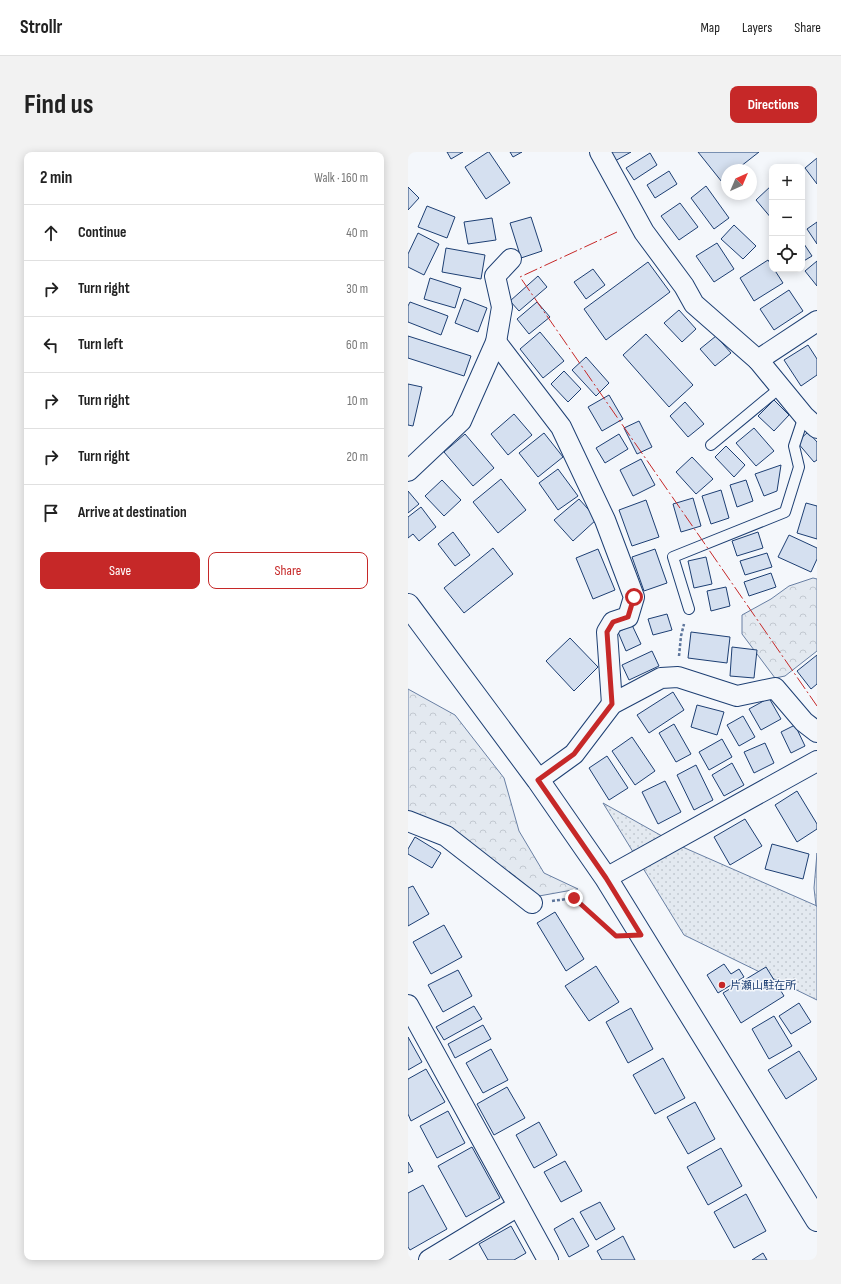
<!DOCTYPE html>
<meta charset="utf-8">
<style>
:root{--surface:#fff;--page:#f2f2f2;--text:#222;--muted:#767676;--line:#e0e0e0;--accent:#c62828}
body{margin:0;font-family:"Sofia Sans Condensed","Noto Sans JP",sans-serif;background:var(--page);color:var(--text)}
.controls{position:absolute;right:12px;top:12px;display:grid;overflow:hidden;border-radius:8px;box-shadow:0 2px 10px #0003}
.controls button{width:36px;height:36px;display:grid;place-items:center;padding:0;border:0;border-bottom:1px solid var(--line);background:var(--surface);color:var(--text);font:20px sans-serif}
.compass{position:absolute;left:313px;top:12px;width:36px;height:36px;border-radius:50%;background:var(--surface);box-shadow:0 2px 10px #0003;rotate:44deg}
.stop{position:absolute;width:12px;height:12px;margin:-9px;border:3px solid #c62828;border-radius:50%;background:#fff}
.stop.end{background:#c62828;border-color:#fff;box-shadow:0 1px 4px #0008}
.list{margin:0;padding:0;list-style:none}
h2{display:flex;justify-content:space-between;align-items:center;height:52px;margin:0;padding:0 16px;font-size:17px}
h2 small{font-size:13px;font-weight:400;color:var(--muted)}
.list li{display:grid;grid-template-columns:26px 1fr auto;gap:12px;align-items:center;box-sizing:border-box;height:56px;padding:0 16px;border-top:1px solid var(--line)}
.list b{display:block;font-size:15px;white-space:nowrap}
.list em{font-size:13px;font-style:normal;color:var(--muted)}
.actions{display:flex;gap:8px;padding:12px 16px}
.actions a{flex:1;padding:9px 0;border:1px solid var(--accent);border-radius:8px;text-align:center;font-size:14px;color:var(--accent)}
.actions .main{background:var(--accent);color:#fff}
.icon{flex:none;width:22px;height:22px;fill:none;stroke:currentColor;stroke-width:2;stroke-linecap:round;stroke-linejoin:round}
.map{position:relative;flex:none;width:409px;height:1108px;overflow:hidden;border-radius:8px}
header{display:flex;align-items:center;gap:24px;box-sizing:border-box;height:56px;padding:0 20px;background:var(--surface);border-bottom:1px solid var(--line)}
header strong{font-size:19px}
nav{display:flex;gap:22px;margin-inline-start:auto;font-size:14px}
.intro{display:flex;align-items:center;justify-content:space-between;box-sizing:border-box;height:96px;padding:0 24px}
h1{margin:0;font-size:28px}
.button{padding:10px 18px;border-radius:8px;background:var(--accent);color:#fff;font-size:14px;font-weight:700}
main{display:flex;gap:24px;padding:0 24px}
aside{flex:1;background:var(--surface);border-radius:8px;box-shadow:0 2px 10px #0003}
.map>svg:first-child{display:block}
</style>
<header>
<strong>Strollr</strong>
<nav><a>Map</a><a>Layers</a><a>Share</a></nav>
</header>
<div class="intro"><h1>Find us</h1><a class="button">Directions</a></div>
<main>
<aside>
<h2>2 min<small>Walk · 160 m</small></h2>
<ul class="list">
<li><svg class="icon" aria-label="ahead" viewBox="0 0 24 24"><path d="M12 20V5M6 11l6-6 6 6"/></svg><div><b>Continue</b></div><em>40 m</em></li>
<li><svg class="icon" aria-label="right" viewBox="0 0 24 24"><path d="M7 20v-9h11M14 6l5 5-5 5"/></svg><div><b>Turn right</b></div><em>30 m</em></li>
<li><svg class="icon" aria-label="left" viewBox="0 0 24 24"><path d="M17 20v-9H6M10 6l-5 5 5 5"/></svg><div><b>Turn left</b></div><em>60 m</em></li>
<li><svg class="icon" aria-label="right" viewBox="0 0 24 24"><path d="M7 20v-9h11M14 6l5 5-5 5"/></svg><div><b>Turn right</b></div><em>10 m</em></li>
<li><svg class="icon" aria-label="right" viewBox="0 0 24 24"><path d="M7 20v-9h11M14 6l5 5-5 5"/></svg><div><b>Turn right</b></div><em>20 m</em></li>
<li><svg class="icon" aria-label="arrive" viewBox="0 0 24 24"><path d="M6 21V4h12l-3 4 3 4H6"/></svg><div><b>Arrive at destination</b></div></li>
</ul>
<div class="actions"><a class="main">Save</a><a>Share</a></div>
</aside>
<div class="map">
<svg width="409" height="1108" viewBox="0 0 409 1108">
<defs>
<pattern id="grass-dots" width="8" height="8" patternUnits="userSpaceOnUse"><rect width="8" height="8" fill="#e3e9f0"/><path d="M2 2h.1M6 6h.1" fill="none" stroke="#c2c9d1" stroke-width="1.8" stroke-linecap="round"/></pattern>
<pattern id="forest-crowns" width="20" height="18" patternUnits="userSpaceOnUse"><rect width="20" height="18" fill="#e3e9f0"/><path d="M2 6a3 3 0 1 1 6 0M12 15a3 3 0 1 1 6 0" fill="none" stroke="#c2c9d1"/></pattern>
</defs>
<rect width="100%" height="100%" fill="#f4f7fb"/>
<!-- grass -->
<path fill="url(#grass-dots)" stroke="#687fa3" d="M195 651 270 693 409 754V848L276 783Z"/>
<!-- forest -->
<g fill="url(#forest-crowns)" stroke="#687fa3">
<path d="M405 426 409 427V499L377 524 367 526 334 482V463L363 447 381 434Z"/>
<path d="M0 537 47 563 96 626 111 679 136 721 170 737 131 744 41 676 0 660Z"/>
<path d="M409 701V754H408L406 736Z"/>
</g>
<!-- building -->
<g fill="#d5e0f0" stroke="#1d3f73">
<path d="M39 0H55L43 7Z"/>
<path d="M80 0H81L102 31 78 47 57 15Z"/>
<path d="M102 0H114L105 5Z"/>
<path d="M202 0H223L207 9Z"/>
<path d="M290 0H351L328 18H319V26L314 30Z"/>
<path d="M242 1 249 13 226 28 218 16Z"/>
<path d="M409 6V32L397 16Z"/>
<path d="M261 19 269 32 247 46 239 33Z"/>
<path d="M364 33V67L348 48Z"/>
<path d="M298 34 321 66 306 77 283 46Z"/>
<path d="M0 35 11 46 0 58Z"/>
<path d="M272 51 290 75 271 88 253 64Z"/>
<path d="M19 54 47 65 39 86 10 75Z"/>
<path d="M123 65 134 99 113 106 102 71Z"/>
<path d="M84 66 88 88 60 92 56 70Z"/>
<path d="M409 70V92L399 77Z"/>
<path d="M326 73 348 94 335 107 313 87Z"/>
<path d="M10 81 31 92 16 123 0 115V102Z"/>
<path d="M394 89 404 104 394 110Z"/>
<path d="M309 91 326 117 306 130 288 104Z"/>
<path d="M38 96 77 103 73 127 34 120Z"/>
<path d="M360 108 364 114V117H366L375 131 346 149 332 126Z"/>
<path d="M409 109V134L397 119Z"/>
<path d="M240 110 262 140 198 188 176 157Z"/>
<path d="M185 117 197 133 178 147 166 130Z"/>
<path d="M130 124 139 135 111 159 102 149Z"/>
<path d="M22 126 53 136 47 156 16 147Z"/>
<path d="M381 138 395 159 366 178 352 157Z"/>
<path d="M56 147 79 156 70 180 47 171Z"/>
<path d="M2 150 40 164 33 183 0 170V154Z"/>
<path d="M129 150 142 165 121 182 109 167Z"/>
<path d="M271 158 288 177 274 190 256 171Z"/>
<path d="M132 180 156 209 135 226 112 197Z"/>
<path d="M238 182 285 233 261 255 215 203Z"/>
<path d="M0 184 63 204 56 224 0 206Z"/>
<path d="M308 184 323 201 307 214 292 197Z"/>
<path d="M400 193 409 207V223L393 234 376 208Z"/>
<path d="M178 205 201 231 188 244 164 218Z"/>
<path d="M156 219 173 237 160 250 143 232Z"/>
<path d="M0 232 14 235 5 274 0 273Z"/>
<path d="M201 243 215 267 194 279 180 255Z"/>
<path d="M366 248 381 263 366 279 350 264Z"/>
<path d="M277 250 296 272 280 285 262 264Z"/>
<path d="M106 262 124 283 100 303 83 282Z"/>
<path d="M231 269 244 295 229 302 216 276Z"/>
<path d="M346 276 366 299 348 314 328 291Z"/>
<path d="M400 280 409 290V308L406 310 389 290Z"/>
<path d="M136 281 155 305 130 325 111 301Z"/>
<path d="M57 282 86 316 65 334 36 300Z"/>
<path d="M211 282 220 297 197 311 188 296Z"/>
<path d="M318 294 337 313 326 325 307 305Z"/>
<path d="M284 305 305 327 288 342 268 320Z"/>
<path d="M233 307 247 333 225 344 212 318Z"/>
<path d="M373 313 369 339 356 344 347 322Z"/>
<path d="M150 317 170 344 150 358 131 331Z"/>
<path d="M93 327 118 358 90 381 65 350Z"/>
<path d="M34 328 53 348 36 364 17 344Z"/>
<path d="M338 328 345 349 329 355 322 333Z"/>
<path d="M313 338 321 366 303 372 294 344Z"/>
<path d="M0 339 11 352 0 361Z"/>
<path d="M285 346 293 374 273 380 265 352Z"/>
<path d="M171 347 189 367 165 389 146 368Z"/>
<path d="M238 348 251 385 224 394 211 358Z"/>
<path d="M398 351 409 354V387L389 381Z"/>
<path d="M13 355 28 375 11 389 5 382 0 386V365Z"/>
<path d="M45 380 62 403 47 414 30 392Z"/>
<path d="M350 380 355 396 329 404 324 389Z"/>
<path d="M381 383 409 396V407L403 420 370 405Z"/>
<path d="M85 396 105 422 56 461 36 436Z"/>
<path d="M190 397 207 438 185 447 168 406Z"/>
<path d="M247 397 259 431 236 439 224 405Z"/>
<path d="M359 401 364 415 337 423 332 409Z"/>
<path d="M298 405 304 432 286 436 280 409Z"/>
<path d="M363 421 368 435 341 444 336 430Z"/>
<path d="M318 435 322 454 303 459 299 439Z"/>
<path d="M259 462 264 478 245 483 240 467Z"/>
<path d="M224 473 233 492 218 499 210 480Z"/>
<path d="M283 480 322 485 319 511 280 506Z"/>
<path d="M162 486 190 515 166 539 138 509Z"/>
<path d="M324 495 349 498 346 526 322 524Z"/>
<path d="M244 499 251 514 221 528 214 513Z"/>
<path d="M409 503V532L403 537 389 519Z"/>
<path d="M265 540 276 558 241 581 229 563Z"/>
<path d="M361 546 373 567 353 578 341 557Z"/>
<path d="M289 553 316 560 309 583 283 575Z"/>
<path d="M335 564 347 585 331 594 319 573Z"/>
<path d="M266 572 283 602 268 610 251 581Z"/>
<path d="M387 573 397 594 383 601 373 580Z"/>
<path d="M224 585 247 619 227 633 204 599Z"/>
<path d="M314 587 324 605 301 618 291 600Z"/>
<path d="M357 591 366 611 346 621 336 600Z"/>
<path d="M199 604 220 636 201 648 181 616Z"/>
<path d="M324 611 336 633 316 644 304 623Z"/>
<path d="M288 613 305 648 286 658 269 623Z"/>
<path d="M257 629 273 660 250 672 234 640Z"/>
<path d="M389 639 409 672V677L389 690 367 653Z"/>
<path d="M337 667 354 694 322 713 306 685Z"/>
<path d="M7 685 33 701 24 716 0 702V697Z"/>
<path d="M364 692 401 702 395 727 357 717Z"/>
<path d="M5 734 21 762 0 774V736Z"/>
<path d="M147 760 176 807 158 819 129 771Z"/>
<path d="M36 773 54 805 23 822 5 790Z"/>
<path d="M316 812 323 822 331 817 336 825 310 841 299 823Z"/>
<path d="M188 814 211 850 181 869 157 834Z"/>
<path d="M358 815 376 844 333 871 315 841Z"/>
<path d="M50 818 64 844 35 860 20 833Z"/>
<path d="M391 851 403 870 383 882 371 864Z"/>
<path d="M66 854 74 867 36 888 28 875Z"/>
<path d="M223 856 245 897 220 911 198 870Z"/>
<path d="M366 864 384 894 361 907 344 877Z"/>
<path d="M75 873 83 887 47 906 40 892Z"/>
<path d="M0 885 14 910 0 918Z"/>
<path d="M83 897 100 928 75 941 58 911Z"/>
<path d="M391 899 409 927 378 947 360 918Z"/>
<path d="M255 906 277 946 247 962 225 923Z"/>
<path d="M18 917 37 950 3 969 0 962V927Z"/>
<path d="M99 935 117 966 86 983 69 952Z"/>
<path d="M287 950 307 987 280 1002 259 965Z"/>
<path d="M40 959 57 991 29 1006 12 974Z"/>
<path d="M131 970 149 1003 126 1016 108 983Z"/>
<path d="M64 995 92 1046 58 1065 30 1014Z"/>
<path d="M313 996 334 1034 300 1053 279 1015Z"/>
<path d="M157 1009 174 1039 153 1050 136 1020Z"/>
<path d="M0 1010 5 1019 0 1021Z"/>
<path d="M15 1033 39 1077 2 1098 0 1095V1041Z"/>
<path d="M338 1042 358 1079 326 1096 306 1060Z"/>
<path d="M192 1050 207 1077 188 1088 172 1060Z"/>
<path d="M165 1066 181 1094 161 1105 146 1077Z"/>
<path d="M103 1074 118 1101 106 1108H80L71 1092Z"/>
<path d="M215 1084 227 1108H194L189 1099Z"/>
<path d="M355 1101 359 1108H344Z"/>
</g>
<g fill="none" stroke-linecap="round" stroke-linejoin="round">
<defs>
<g id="lane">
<path d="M303 293 373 235"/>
<path d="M281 457 265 405 377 360 391 315 386 294 396 264"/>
</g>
<g id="street">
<path d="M192 0 236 80 276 134 286 152 350 208 409 169"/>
<path d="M88 190 153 275 197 368 226 445 220 465 205 470 199 480 204 552"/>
<path d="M350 208 396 264 409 276"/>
<path d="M0 319 53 269 88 190 94 155 87 124 103 107"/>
<path d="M130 628 166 602 204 552 253 526 270 525 329 544 367 536 396 570 409 580"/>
<path d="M0 669 38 684 124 751"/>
<path d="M198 726 409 609"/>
<path d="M0 853 140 1108"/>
<path d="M21 1108 110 1054"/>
</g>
<path id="secondary" d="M0 453 130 628 198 726 409 1068"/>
</defs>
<!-- lane casing -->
<use href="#lane" stroke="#1d3f73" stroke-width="12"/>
<!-- street casing -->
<use href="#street" stroke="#1d3f73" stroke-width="22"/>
<!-- secondary casing -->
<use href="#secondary" stroke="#1d3f73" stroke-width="24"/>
<!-- path -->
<g stroke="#5e769c" stroke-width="2.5" stroke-dasharray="3 2" stroke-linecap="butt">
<path d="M271 504 273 484 276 472"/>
<path d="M144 749 166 746 204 780"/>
</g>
<!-- lane -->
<use href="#lane" stroke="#f4f7fb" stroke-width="10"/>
<!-- street -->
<use href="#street" stroke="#f4f7fb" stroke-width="20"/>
<!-- secondary -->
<use href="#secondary" stroke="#f4f7fb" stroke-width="22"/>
<!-- power -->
<path stroke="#c62828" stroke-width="1" stroke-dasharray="14 3 2 3" stroke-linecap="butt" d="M209 80 112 125 409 554"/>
</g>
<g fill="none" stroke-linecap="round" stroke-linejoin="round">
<!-- route -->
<path stroke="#c62828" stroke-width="5" d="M166 746 208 784 233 783 198 726 130 628 166 602 204 552 199 480 205 470 220 465 226 445"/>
</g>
<!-- markers -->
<circle fill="#c62828" stroke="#f4f7fb" stroke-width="1.5" cx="314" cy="833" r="4"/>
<g text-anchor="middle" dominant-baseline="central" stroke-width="3" stroke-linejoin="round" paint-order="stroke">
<!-- poi labels -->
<g font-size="11" fill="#1d3f73" stroke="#f4f7fb" text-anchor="start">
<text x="322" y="833">片瀬山駐在所</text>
</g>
</g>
</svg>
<div class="controls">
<button>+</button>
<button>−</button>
<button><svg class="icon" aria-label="locate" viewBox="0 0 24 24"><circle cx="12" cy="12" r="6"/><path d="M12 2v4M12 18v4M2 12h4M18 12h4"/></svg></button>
</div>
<svg class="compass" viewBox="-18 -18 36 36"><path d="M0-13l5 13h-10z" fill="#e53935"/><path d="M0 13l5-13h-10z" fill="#767676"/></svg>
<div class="stop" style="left:226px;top:445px"></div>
<div class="stop end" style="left:166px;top:746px"></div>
</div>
</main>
